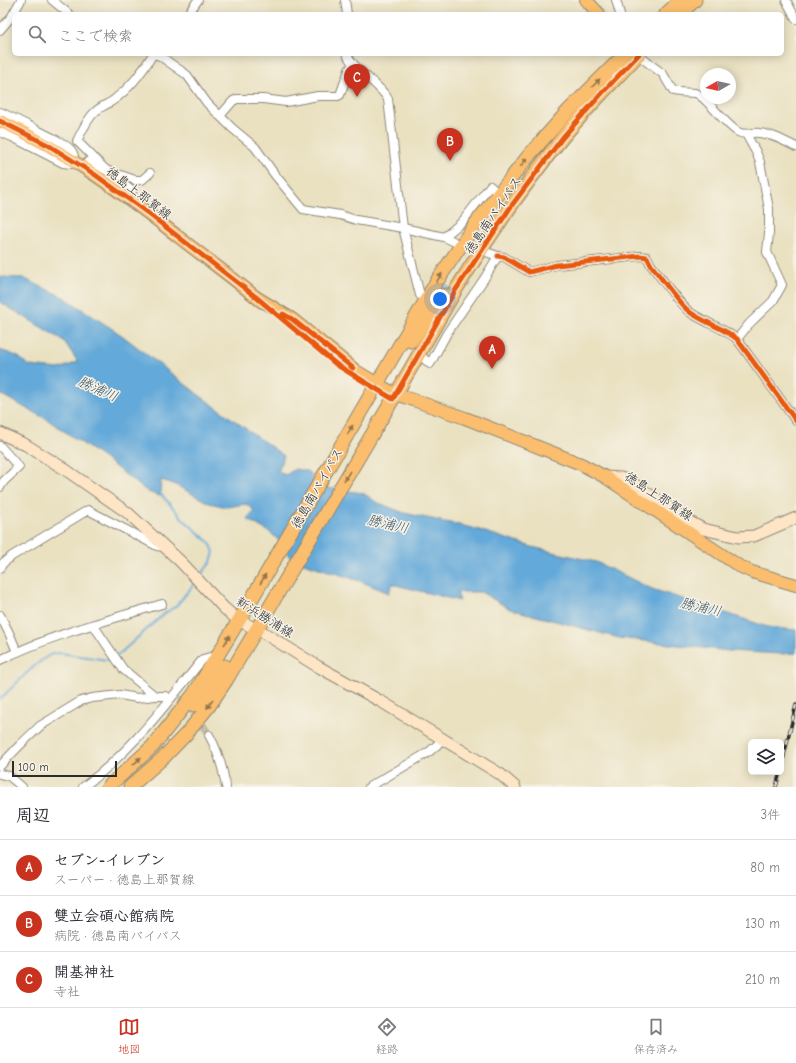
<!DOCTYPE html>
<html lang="ja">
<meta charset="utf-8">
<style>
:root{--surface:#fff;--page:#f2f2f3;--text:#2b2b33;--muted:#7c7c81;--line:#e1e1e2;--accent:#c8321e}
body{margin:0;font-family:"Comic Neue","Klee One",sans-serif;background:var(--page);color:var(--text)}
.controls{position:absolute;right:12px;bottom:12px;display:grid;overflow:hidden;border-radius:6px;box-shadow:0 2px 10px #0003}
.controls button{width:36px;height:36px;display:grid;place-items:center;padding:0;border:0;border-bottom:1px solid var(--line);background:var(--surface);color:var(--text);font:20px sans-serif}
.compass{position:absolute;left:700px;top:68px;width:36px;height:36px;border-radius:50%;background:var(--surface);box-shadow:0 2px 10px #0003;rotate:261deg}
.scale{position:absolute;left:12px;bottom:10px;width:105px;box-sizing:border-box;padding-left:4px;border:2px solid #2b2b2b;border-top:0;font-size:11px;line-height:14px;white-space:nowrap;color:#2b2b2b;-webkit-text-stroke:3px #f7f3e8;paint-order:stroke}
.you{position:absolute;left:440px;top:299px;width:14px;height:14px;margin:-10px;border:3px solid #fff;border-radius:50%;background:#1a73e8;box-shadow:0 0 0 6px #1a73e833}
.badge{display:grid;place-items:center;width:26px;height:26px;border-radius:50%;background:var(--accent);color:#fff;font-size:13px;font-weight:700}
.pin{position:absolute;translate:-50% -33px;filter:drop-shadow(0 1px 2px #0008)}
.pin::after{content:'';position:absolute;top:21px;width:14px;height:12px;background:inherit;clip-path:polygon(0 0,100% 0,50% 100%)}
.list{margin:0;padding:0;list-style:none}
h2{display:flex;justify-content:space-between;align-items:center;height:52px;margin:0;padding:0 16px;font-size:17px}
h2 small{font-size:13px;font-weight:400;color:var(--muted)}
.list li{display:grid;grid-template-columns:26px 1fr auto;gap:12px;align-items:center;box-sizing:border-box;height:56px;padding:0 16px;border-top:1px solid var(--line)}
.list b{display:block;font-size:15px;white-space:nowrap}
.list p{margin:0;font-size:13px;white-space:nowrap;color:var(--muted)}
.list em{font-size:13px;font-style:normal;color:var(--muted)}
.icon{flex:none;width:22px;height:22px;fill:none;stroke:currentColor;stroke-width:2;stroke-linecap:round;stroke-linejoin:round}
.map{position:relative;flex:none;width:796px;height:787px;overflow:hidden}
.search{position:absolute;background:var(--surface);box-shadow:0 2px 10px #0003;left:12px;right:12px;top:12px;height:44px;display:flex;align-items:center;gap:10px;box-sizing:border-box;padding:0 14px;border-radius:6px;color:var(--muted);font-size:15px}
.sheet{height:220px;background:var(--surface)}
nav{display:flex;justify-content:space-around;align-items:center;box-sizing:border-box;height:56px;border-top:1px solid var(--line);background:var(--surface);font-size:11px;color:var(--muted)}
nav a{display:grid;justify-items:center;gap:2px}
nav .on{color:var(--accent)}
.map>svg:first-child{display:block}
</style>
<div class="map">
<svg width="796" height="787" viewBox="0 0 796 787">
<rect width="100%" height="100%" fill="#f7f3e8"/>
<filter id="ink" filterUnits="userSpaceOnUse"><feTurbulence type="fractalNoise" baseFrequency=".025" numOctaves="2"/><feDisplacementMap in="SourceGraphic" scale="8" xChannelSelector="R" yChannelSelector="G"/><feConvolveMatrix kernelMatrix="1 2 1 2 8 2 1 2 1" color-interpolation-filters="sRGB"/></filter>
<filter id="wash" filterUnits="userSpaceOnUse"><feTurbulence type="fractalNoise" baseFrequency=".012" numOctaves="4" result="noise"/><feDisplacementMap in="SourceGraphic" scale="16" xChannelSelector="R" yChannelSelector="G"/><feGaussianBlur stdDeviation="0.9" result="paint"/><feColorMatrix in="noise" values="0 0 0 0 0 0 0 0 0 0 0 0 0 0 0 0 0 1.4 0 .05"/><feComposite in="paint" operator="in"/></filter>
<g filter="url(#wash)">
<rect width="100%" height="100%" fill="#eae1c1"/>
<!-- water -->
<path fill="#63a9d9" stroke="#476a82" d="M0 277 23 278 65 298 123 336 199 395 284 456 278 472 286 475 295 469 307 471 328 488 363 493 376 502 404 513 473 528 532 547 596 562 652 589 768 627 796 630V653L781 654 729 651 619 638 510 609 481 592H457L460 601 392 584 389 593 360 581 291 559 280 542 271 533 247 519 254 510 246 504 227 507 209 503 174 484 161 480 160 496 148 492 105 459 48 420 0 394V350L17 356 30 366 59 369 78 362 64 341 0 302Z"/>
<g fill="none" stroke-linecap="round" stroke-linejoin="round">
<!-- stream -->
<g stroke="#63a9d9" stroke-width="2">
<path d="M159 492 183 519 210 543 214 552 211 562 200 576"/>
<path d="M117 656 164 614 176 606 195 583"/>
<path d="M0 699C16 685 30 667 48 656 52 653 55 653 60 653L107 660 113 658"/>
</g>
</g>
</g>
<g filter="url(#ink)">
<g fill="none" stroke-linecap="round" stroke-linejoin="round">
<!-- minor-tunnel -->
<g stroke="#c4bda3" stroke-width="8" stroke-dasharray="8 4" stroke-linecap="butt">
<path d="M460 243 485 252"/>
<path d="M167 696 182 700 196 714 209 735"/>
</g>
<defs>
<g id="minor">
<path d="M52 0 69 14"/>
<path d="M345 0 347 14"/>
<path d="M616 0 620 14"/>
<path d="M786 0 796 19"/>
<path d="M188 14 198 0"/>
<path d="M0 30 12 16 21 0"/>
<path d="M153 54 160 56 187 75 207 103 232 128 255 147 275 175 303 209 340 215 356 220 403 228 444 237"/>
<path d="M347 54C352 69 379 83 388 99L403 228 420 295"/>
<path d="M638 55 663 74 673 91C680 93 688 92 695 93 706 96 724 124 738 132 745 136 752 132 759 133 772 134 784 141 796 147"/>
<path d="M0 112C18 120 35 129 53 138 58 141 67 145 71 150 75 155 75 160 71 164L63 163 12 137 0 132"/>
<path d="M220 116 233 101 237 99H263L286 102 318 96H338L340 95 349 70 353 64"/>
<path d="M83 166 88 162 106 170 132 191 130 200"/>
<path d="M150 173 142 180H135L106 170 77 141C82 131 87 119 95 112 101 106 109 104 115 99 131 87 143 71 153 54"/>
<path d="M453 241 444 237 462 222 490 186 499 194"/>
<path d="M498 256 504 257 529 272 557 265 640 256 647 257 651 265C661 277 679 305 691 313 706 323 723 328 737 339L796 421"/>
<path d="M737 339 749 324 773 301 782 285 767 252 769 233V209L760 162 756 152 746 134"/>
<path d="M419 354 430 364 447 333 484 279 498 256 489 253"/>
<path d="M0 446 19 467 4 481 0 487"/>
<path d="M0 568 3 563 12 556 88 510 157 546 164 547"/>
<path d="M0 615 10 635 17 652"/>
<path d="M0 660C51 635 108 620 162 604"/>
<path d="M155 696H165"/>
<path d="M209 735C218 751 223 768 226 787"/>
<path d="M0 766 20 745 40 726 81 701 92 698 120 695 137 698 155 696 123 669 96 629 95 625"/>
<path d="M0 774 9 776 22 787"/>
<path d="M83 787C131 752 166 704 203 659L210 657 215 661"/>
<path d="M369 787 429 752 437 745 442 739"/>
</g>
<g id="secondary">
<path d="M0 433 26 445 63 468 128 513 181 562 224 608 238 620 264 633 317 666 382 702 500 774 515 787"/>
<path d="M605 477 621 478 634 484 688 521 703 529 738 537 754 536 796 518"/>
</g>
<g id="primary">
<path d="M586 0 599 14"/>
<path d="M0 121C68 152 127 196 185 242 211 262 237 281 262 302"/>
<path d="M256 297 292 319 356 371 384 388 396 394 465 418 581 464 605 477 739 566 752 572 796 585"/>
</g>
<g id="trunk">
<path d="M666 14 681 0"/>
<path d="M680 14 695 0"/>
<path d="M411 341 422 324 446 295"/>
<path d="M194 705 200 699 225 666"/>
<path d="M108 787 153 746 194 694 244 612 437 281 476 223 530 154 569 110 625 54"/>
<path d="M130 787 164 757 187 733 209 706 227 679 396 394 455 291C488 238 523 186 563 137 587 108 614 81 639 54"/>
</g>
</defs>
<!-- minor casing -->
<use href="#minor" stroke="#8a8676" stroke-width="10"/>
<!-- secondary casing -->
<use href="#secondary" stroke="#8a8676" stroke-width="13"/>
<!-- primary casing -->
<use href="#primary" stroke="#8a8676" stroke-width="14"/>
<!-- trunk casing -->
<use href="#trunk" stroke="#8a8676" stroke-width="15"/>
<!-- minor -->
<use href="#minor" stroke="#fff" stroke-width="8"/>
<!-- secondary -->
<use href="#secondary" stroke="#fde5c5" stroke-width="11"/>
<!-- primary -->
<use href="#primary" stroke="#fabe6e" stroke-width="12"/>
<!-- trunk -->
<use href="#trunk" stroke="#fabe6e" stroke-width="13"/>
<defs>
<g id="rail">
<path d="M781 768 796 705"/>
<path d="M776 787 780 772"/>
</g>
</defs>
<!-- rail casing -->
<use href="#rail" stroke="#2b2b2b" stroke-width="3.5"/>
<!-- rail -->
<use href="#rail" stroke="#f7f3e8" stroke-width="2" stroke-dasharray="6" stroke-linecap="butt"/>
<defs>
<g id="cycleway">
<path d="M0 121 48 145 94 174 145 211 256 297 337 365 393 399 455 291 512 205 563 137 603 92 639 54"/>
<path d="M498 256 504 257 529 272 557 265 640 256 647 257 651 265C661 277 679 305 691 313 706 323 723 328 737 339L796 421"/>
<path d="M283 314 292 319 353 368"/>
</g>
</defs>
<!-- cycleway casing -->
<use href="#cycleway" stroke="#f7f3e8" stroke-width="8"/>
<!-- cycleway -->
<use href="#cycleway" stroke="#e8590c" stroke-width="5"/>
</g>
<!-- one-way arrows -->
<defs><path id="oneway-solid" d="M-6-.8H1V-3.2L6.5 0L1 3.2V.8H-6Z"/></defs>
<g fill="#92744c">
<use href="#oneway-solid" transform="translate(596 83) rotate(-46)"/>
<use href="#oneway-solid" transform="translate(524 162) rotate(-51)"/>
<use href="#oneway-solid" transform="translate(439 278) rotate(-57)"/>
<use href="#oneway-solid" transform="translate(350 430) rotate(-60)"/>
<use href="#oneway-solid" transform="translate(347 476) rotate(120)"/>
<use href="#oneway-solid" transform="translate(263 579) rotate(-60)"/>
<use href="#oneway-solid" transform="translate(227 640) rotate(-60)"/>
<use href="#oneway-solid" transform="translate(210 704) rotate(126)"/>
<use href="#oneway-solid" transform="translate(137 761) rotate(-44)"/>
</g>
</g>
<g text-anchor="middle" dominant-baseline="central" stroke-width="3" stroke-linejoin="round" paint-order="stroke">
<!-- street labels -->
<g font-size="13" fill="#2b2b2b" stroke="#f7f3e8">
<text transform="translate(139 193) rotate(37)">徳島上那賀線</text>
<text transform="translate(493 215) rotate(-56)">徳島南バイパス</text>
<text transform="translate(317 488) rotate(-60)">徳島南バイパス</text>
<text transform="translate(659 496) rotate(33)">徳島上那賀線</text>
<text transform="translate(265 617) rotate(32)">新浜勝浦線</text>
</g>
<!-- water labels -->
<g font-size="14" font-style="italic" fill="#3f5768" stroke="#f7f3e8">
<text transform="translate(98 389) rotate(24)">勝浦川</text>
<text transform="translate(388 524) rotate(13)">勝浦川</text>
<text transform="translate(701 607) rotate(13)">勝浦川</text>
</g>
</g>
</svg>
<div class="controls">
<button><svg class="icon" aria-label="layers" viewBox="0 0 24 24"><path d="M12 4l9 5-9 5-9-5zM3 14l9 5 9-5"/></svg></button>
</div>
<svg class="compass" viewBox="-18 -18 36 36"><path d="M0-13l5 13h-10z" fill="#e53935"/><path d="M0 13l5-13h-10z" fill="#7c7c81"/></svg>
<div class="scale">100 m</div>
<div class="you"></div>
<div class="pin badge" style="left:492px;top:369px">A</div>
<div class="pin badge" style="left:450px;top:161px">B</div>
<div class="pin badge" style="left:357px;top:97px">C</div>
<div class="search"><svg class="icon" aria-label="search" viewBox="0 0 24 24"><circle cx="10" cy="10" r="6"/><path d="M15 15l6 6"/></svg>ここで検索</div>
</div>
<section class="sheet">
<h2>周辺<small>3件</small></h2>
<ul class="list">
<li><span class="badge">A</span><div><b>セブン-イレブン</b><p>スーパー · 徳島上那賀線</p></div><em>80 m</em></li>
<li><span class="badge">B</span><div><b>雙立会碩心館病院</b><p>病院 · 徳島南バイパス</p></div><em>130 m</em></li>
<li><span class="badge">C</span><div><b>開基神社</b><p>寺社</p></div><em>210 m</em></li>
</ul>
</section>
<nav>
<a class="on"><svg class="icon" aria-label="map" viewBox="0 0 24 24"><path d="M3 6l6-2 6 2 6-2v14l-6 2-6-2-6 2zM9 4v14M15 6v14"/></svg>地図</a>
<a><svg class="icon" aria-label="directions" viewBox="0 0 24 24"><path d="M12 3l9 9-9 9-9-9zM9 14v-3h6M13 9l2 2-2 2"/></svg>経路</a>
<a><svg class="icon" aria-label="saved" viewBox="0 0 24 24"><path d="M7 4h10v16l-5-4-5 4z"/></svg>保存済み</a>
</nav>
